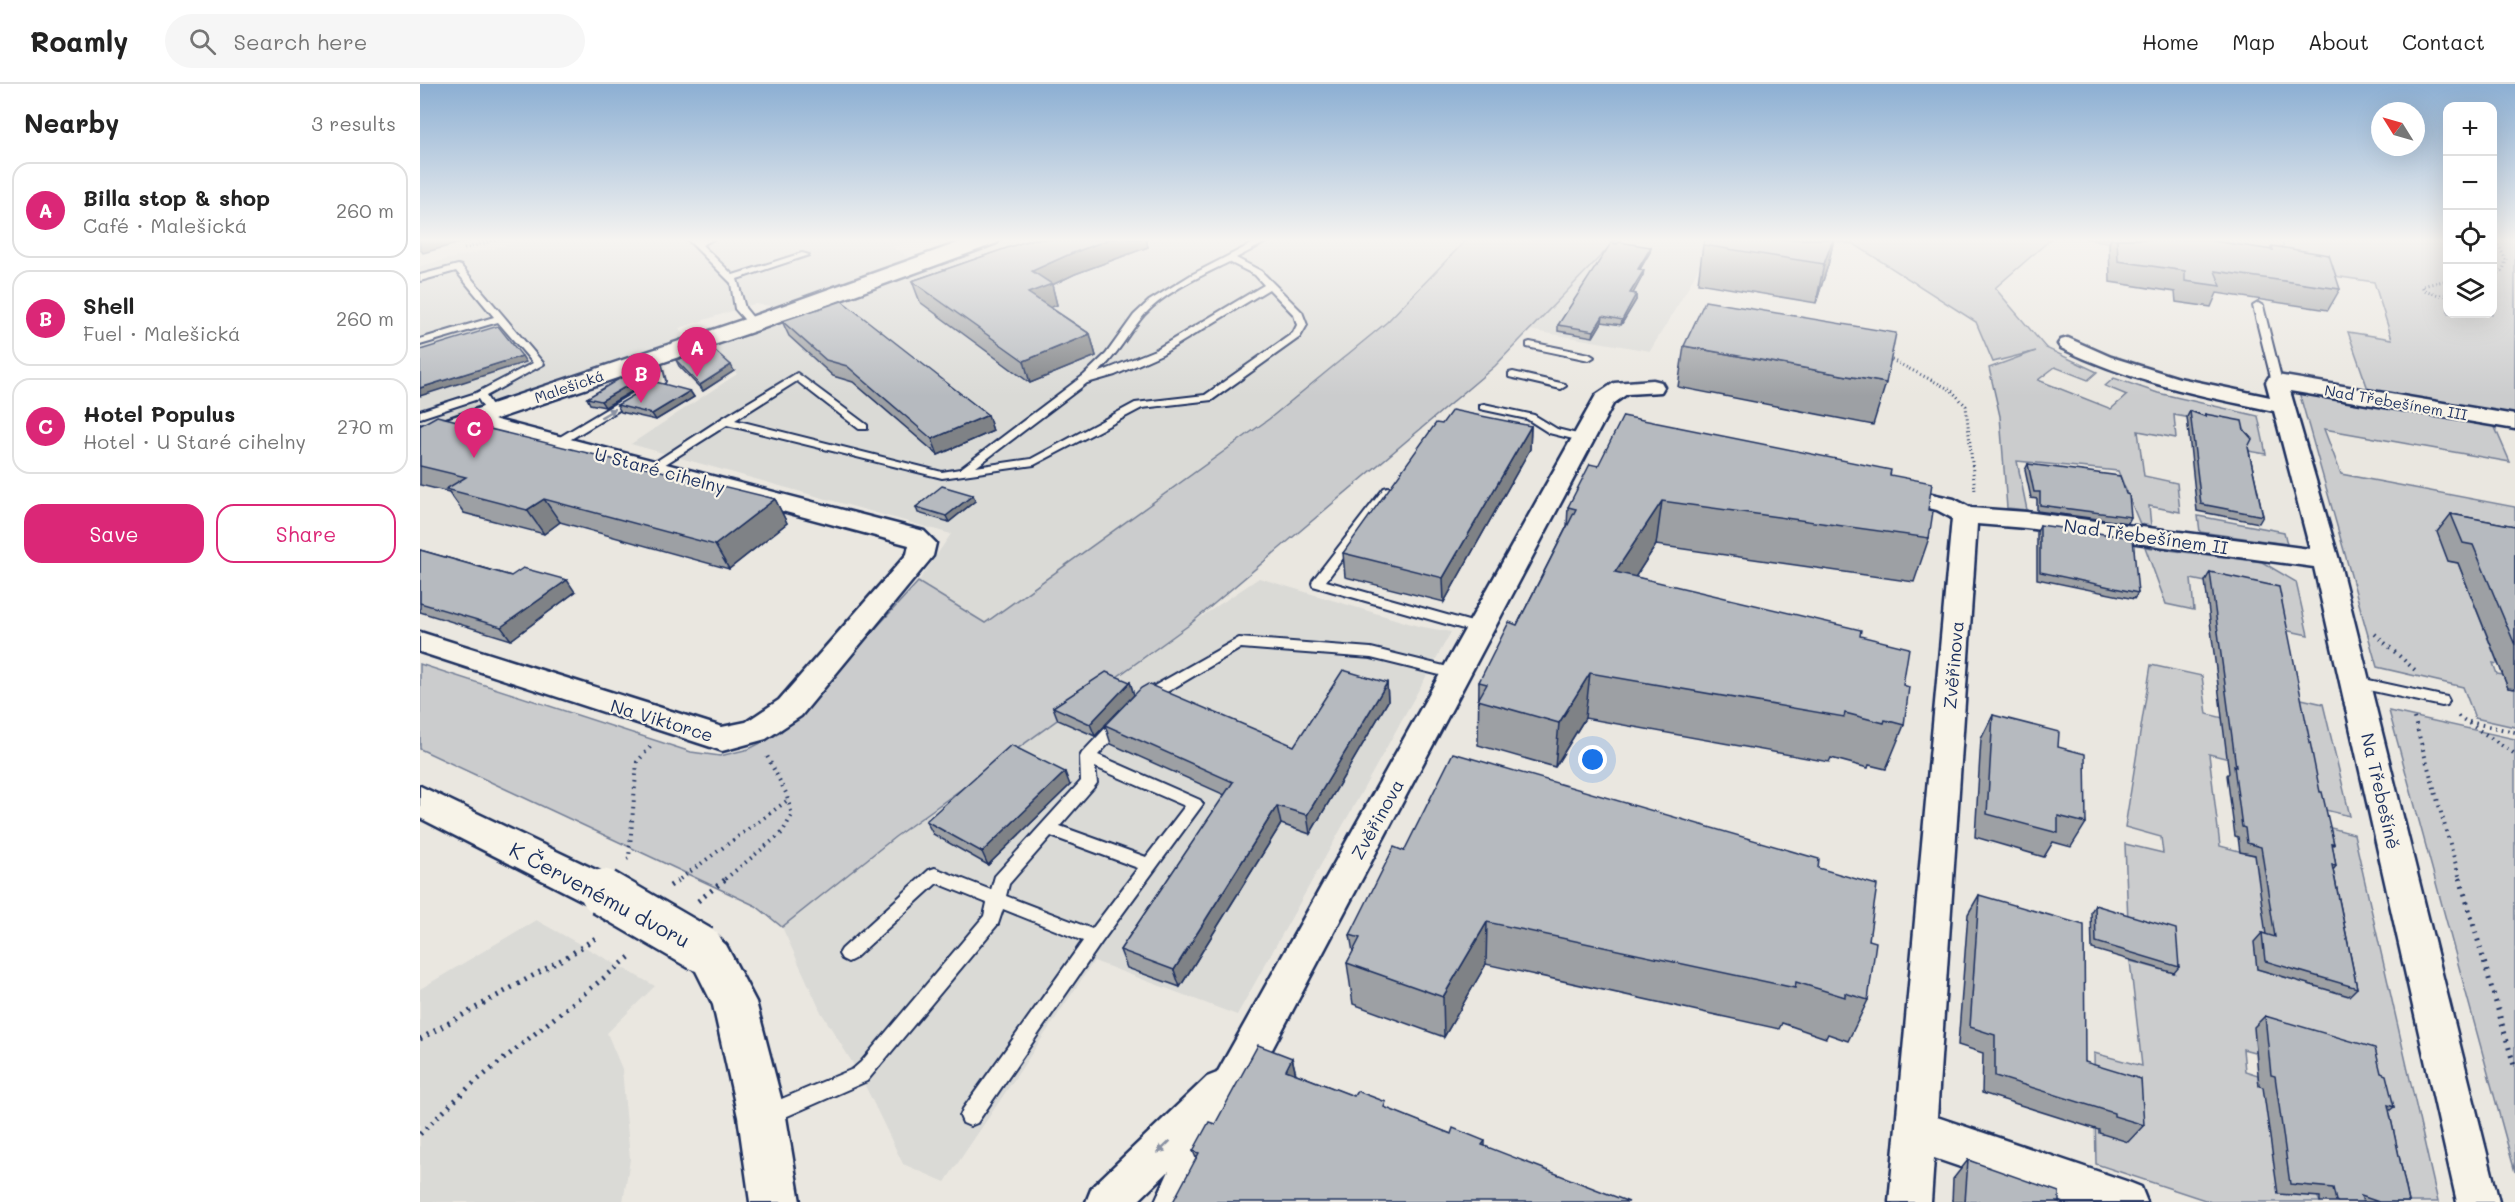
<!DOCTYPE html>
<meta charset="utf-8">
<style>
:root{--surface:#fff;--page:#f6f6f6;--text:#222;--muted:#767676;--line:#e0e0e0;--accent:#db2777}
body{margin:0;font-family:Mali,sans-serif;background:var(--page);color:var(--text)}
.controls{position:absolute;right:18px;top:18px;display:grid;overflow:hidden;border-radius:12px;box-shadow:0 6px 24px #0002}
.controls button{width:54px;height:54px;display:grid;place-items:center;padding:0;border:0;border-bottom:2px solid var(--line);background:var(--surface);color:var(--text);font:30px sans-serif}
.compass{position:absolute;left:1951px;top:18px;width:54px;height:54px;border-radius:50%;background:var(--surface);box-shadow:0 6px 24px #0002;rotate:307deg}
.you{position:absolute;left:1173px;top:676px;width:21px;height:21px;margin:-15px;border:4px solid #fff;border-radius:50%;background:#1a73e8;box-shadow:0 0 0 9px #1a73e833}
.badge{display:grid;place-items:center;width:39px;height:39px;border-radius:50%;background:var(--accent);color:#fff;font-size:20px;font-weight:700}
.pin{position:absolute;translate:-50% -50px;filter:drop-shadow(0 2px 3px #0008)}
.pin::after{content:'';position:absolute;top:32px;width:21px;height:18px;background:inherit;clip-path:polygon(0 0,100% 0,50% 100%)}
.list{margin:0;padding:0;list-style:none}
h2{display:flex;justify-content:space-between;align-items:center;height:78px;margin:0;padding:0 24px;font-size:26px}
h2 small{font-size:20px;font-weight:400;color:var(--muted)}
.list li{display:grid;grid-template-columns:39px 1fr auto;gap:18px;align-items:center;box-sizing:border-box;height:96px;margin:0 12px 12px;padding:0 12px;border:2px solid var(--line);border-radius:18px}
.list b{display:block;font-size:22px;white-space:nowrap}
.list p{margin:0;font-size:20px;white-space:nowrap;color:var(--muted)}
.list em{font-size:20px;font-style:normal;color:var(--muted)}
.actions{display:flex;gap:12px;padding:18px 24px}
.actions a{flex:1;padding:14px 0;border:2px solid var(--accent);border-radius:18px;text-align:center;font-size:21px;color:var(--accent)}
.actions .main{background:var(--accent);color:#fff}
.icon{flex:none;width:33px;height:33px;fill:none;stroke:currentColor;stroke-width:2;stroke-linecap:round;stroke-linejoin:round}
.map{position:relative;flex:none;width:2095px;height:1118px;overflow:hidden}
header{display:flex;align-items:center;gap:36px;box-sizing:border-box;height:84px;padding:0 30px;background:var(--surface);border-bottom:2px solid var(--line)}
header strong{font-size:28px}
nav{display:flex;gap:33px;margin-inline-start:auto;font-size:21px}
.search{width:420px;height:54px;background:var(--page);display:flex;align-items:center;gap:15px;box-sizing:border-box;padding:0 21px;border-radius:33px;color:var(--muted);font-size:22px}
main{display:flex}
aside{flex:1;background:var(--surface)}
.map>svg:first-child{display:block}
</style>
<header>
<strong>Roamly</strong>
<div class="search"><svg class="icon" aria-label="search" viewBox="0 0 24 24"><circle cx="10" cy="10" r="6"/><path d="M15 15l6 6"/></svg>Search here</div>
<nav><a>Home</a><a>Map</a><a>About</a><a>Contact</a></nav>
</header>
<main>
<aside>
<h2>Nearby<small>3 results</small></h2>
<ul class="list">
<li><span class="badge">A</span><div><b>Billa stop &amp; shop</b><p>Café · Malešická</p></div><em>260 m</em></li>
<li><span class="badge">B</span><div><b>Shell</b><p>Fuel · Malešická</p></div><em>260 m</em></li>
<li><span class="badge">C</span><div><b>Hotel Populus</b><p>Hotel · U Staré cihelny</p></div><em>270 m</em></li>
</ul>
<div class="actions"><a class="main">Save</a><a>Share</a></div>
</aside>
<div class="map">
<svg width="2095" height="1118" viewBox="0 0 2095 1118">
<rect width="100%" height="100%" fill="#eae7e0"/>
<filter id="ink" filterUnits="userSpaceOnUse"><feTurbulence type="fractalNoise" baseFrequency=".0167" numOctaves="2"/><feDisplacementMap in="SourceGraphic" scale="12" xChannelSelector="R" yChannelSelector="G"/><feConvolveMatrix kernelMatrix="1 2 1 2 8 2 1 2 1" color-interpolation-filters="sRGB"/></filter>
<g filter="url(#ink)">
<!-- built -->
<g fill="#dadad6">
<path d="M111 155H495L473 163 492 176 361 223 334 220 259 244 262 249 261 256 0 345V182Z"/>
<path d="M595 155H1047L967 238 849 335 564 539 498 498 531 450 211 360 317 290 290 262Z"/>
<path d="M1197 155H1293L1268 204 1230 267 1109 246Z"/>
<path d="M839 494 998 542 1031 548 817 931 674 877 525 1098 483 1080 440 991 401 928 362 843 475 753 769 541Z"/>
<path d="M116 836 235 902 187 949 202 985 210 1075 203 1118H0V905Z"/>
</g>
<!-- green -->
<g fill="#cbcccd" stroke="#737e96" stroke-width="1.5" fill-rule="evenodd">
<path d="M1047 155H1197L1075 282 769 541 475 753 362 843 336 822 0 665V580L271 668 300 672 329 665 360 649 498 498 565 539 849 335 967 238Z"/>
<path d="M1401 155H1631L1575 204 1626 264 1677 288 1668 296 1635 283 1618 296 1691 325 1707 311 1685 302 1694 294 1738 309 1838 332 1846 370 1823 366 1818 343 1754 331 1756 354 1718 347 1724 392 1757 399 1760 428 1729 422 1731 442 1720 440 1698 387 1597 377 1607 426 1587 424 1580 332 1569 284 1616 267 1573 278 1556 238 1434 160Z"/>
<path d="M1667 155H2027L2028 230H2072L2073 155H2095V332L1949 308 1928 248 1972 255 1954 198Z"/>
<path d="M1879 308 2073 339 2090 378 1904 345 1921 390 2095 423V518L2082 488 2028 477 2038 479 2078 580 2073 579 2077 590 2083 591 2088 604 2095 605V643L2055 634 2043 603 1957 583Z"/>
<path d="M1778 432 1864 448 1867 460 1780 448Z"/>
<path d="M1725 463 1842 478 1876 498 1888 551 1860 545 1810 503 1771 495 1774 526 1746 520Z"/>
<path d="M1731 581 1782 592 1787 630 1807 635 1873 613 1903 620 1930 732 1897 724 1889 695 1789 670 1800 762 1908 791 1900 741 1934 750 2018 1118H1972L1838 969 1823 965 1825 987 1838 991 1839 1001 1843 1003 1900 1118H1791L1676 1080 1674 969 1722 982 1710 877 1754 889 1708 838 1705 760 1743 769 1741 753 1705 743ZM1848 861 1928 912 1837 885Z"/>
<path d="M1969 627 2095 655V1088Z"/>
</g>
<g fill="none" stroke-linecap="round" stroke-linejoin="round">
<defs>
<g id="lane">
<path d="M267 155H294L282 161 313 191 382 169 389 171 317 195 325 224 338 240 333 243 330 242 315 225 311 199Z"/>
<path d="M841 155H852L816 174 841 187 882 228 887 241 880 253 792 316 722 324 614 381 522 394 307 341 236 386 232 387 226 384 301 335 377 289 447 341V345H439L377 297 315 336 522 388 540 385 664 291 686 270 714 231 729 217 771 191ZM809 178 835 191 844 201 735 266 678 289C697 272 708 249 725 230 747 207 781 192 809 178ZM849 205 874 231 877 241 873 249 785 311 715 319 611 375 556 383 667 299 695 291 742 270Z"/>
<path d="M38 181 41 182 124 280 66 312 77 329 76 331H68L58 315 0 334V327L56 309 113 279 78 238 0 261V255L74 233 36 187 0 197V191Z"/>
<path d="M1838 219 1843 222 1862 298 1861 300 1857 301 1852 298 1833 222Z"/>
<path d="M1110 258 1169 270 1174 273 1169 276 1107 263V259Z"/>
<path d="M227 273 241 281 245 297 244 299 141 361H133V357L235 296 231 283 222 276Z"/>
<path d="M1093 288 1145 300 1146 302 1141 305 1089 293V289Z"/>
<path d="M1064 320 1114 331 1137 345 1169 353 1170 355 1165 358 1129 349 1107 335 1060 325V321Z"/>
<path d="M968 403 974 406 906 497 1066 542 1068 545 1066 548 1061 550 893 502 892 499 893 496 964 404Z"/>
<path d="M819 554 951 564 1036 585 1043 590 1036 595 951 574 821 564 730 618H720L718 614 720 610Z"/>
<path d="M1935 593 2022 612 2027 613 2029 617 2027 621 2022 622 1930 602 1928 598 1930 594Z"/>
<path d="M700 633 705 634 707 638 705 642 678 671 780 716 783 720 681 859 557 1039 550 1042 543 1039 540 1032 543 1025 663 857 583 825 578 840 447 997 347 1041 340 1038 337 1031 340 1024 433 985 441 978 564 832 567 819 517 799 434 875 428 878 422 875 419 870 422 865 509 786 515 784 571 806 575 792 661 697 660 673 662 669 695 634ZM675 683 765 722 726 773 640 742 674 703 677 699ZM631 752 718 784 672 845 586 812 589 800Z"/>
</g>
<g id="street">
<path d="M1648 254 1691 273 1759 294 1850 313 1846 298 1849 293 1857 291 2095 331V345L1870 307 1919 476 2079 1118H2037L1894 483 1606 444 1557 440 1517 1033 1706 1097 1721 1103 1727 1118H1643L1514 1074 1511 1118H1469L1532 434 1517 426 1462 413 1459 408 1462 403 1471 401 1534 415 1551 424 1606 428 1890 465 1854 327C1778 311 1711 298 1641 264L1638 260 1641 256Z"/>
<path d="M1233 296 1241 298 1244 303 1241 308 1207 310 1193 320 830 1007 778 1118H735L749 1087 717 1118H666L672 1103 787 993 797 989 1176 311 1194 299Z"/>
<path d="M55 327 73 335 504 447 516 459 513 472 381 632 346 655 302 667 291 663 0 568V548L302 643 326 638 359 616 487 470 489 461 57 345 44 334 47 329Z"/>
</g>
<g id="secondary">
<path d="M549 155H580L577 159 341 245 0 361V344L325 235Z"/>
<path d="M0 702 197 796 203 808 197 820 183 825 169 820 0 734Z"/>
<path d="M281 846 296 852 306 861 336 918 366 1033 380 1118H330L318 1033 293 921 276 887 266 878 260 865 266 852Z"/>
</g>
</defs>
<!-- lane casing -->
<use href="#lane" stroke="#1b2f5e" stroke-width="4"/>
<!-- street casing -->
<use href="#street" stroke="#1b2f5e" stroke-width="5"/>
<!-- secondary casing -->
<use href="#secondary" stroke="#1b2f5e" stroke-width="5"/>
<!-- path-far2 -->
<g stroke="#1b2f5e" stroke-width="3" stroke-dasharray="1 3" stroke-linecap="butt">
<path d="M44 165 79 155"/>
<path d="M1859 168 1862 161 1873 155"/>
<path d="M2072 194 2083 186 2086 176 2075 155"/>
<path d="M2028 196 2002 202 2004 206 2019 211H2028"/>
<path d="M1468 274 1531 306 1546 322 1555 407"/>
</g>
<!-- path-far1 -->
<g stroke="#1b2f5e" stroke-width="4" stroke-dasharray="1.5 5" stroke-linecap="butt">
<path d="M1955 550 1996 587"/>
<path d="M2038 632 2095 670"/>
<path d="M1994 634 2040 795"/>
<path d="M2049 638 2095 648"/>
<path d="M207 775 209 774 217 678 232 661"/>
<path d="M260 795 368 716"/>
<path d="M305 795 362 749 372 731 366 709 347 672"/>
</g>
<!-- path -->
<g stroke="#1b2f5e" stroke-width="5" stroke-dasharray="2 6" stroke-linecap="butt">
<path d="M2040 794 2095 985"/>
<path d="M250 802 262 794"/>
<path d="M278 817 307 794"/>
<path d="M0 955 148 872 180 851"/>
<path d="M0 1050 49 1003 212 871"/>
</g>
<!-- lane -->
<use href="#lane" fill="#f7f3e8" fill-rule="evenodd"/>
<!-- street -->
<use href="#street" fill="#f7f3e8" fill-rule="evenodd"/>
<!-- secondary -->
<use href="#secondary" fill="#f7f3e8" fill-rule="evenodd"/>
<defs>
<path id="secondary-bridge" d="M183 808 281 865"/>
</defs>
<!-- secondary-bridge casing -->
<use href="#secondary-bridge" stroke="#1b2f5e" stroke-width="50" stroke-linecap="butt"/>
<!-- secondary-bridge -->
<use href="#secondary-bridge" stroke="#f7f3e8" stroke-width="45"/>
</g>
<!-- wall -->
<g fill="#9da0a4" stroke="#1b2f5e" stroke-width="1.5">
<path d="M613 155H726L728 163 655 190 632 201 637 221 630 223 670 250 676 272 610 299 500 218 492 197Z"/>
<path d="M1286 155H1414L1408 181 1396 219 1278 199 1283 161Z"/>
<path d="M1691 155H1780L1850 166 1852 162 1920 205 1908 226 1797 209 1791 223 1756 218 1755 208 1690 198 1689 160Z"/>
<path d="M1231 163 1230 168 1220 185 1223 191 1213 209 1216 210V216L1201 241 1182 238 1173 253 1138 247V241Z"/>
<path d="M362 237 568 331 573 347 518 371 433 298 413 292 369 252Z"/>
<path d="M1264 262 1466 299 1453 341 1258 303Z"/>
<path d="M256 276 314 287 283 307 259 282Z"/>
<path d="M223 301 185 323 170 320 167 314Z"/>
<path d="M270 307 274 313 236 336 201 328 197 321Z"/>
<path d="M1770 327 1784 332 1785 330 1828 363 1843 432 1839 439 1777 427 1767 333Z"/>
<path d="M0 340 355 415 367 439 309 485 140 438 124 450 44 429 29 408 0 401Z"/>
<path d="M1111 342 1110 365 1024 518 925 493 923 469Z"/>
<path d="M1608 380 1711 433 1708 439 1617 427V415L1611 414 1605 386Z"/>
<path d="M1178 382 1470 391 1508 426 1509 454 1494 498 1236 461 1215 493 1440 552 1483 601 1484 641 1466 685 1449 681 1448 684 1411 674 1409 678 1165 634 1135 683 1058 661 1059 598 1097 541 1147 442 1148 423Z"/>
<path d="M553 411 555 417 529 438 498 429 496 423Z"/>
<path d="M2031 430 2095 442V605L2088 604 2038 479 2028 477 2017 448Z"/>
<path d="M1620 441 1718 509 1714 515 1617 495V448Z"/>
<path d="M0 466 91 492 155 508 91 556 0 528Z"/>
<path d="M1790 488 1900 708 1914 760 1912 762 1916 782 1913 786 1937 904 1929 912 1837 885 1834 858 1842 849 1846 851 1835 771 1820 768 1818 753 1815 752 1807 691 1809 689 1785 497Z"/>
<path d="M710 598 714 611 675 652 638 636 633 623Z"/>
<path d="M967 599 968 617 890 750 861 740 760 903 707 884 700 866 805 711 691 660 685 641 874 662Z"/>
<path d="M1573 631 1638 663 1666 739 1651 763 1633 758 1624 773 1555 753 1561 655Z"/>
<path d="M650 701 568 781 513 750 506 737Z"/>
<path d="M984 767 1398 784 1449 856 1448 916 1428 957 1408 950 1406 954 1362 939 1359 945 1066 880 1024 953 933 920 927 879 933 868 930 851Z"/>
<path d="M1559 811 1665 978 1724 1041 1708 1058 1679 1049V1046L1562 1009 1563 969 1538 961 1548 830Z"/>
<path d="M1675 821 1759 883 1754 889 1672 865 1671 828Z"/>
<path d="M1845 932 1961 989 1974 1023 1969 1027 1989 1118H1900V1113L1858 1110 1843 1003 1839 1002 1834 943Z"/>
<path d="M872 974 876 990 1031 1050 1065 1057V1062L776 1074 773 1067Z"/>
<path d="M1548 1076 1639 1118H1532L1533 1095Z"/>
</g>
<!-- shaded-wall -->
<g fill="#7f8286" stroke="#1b2f5e" stroke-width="1.5">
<path d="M0 155H55L3 169 0 165Z"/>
<path d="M690 155H726L728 163 655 190 632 201 637 221 614 230 608 209 612 187 650 170Z"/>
<path d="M1413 155H1414L1408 181 1396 219 1404 180Z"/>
<path d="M1231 163 1230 168 1217 190 1218 185Z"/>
<path d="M1224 186 1223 191 1210 215V209Z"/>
<path d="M1216 210V216L1201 241 1202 236Z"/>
<path d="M1183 232 1182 238 1173 253 1174 247Z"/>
<path d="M670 250 676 272 610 299 604 277Z"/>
<path d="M102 272 106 278 0 312V304Z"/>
<path d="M311 281 314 287 283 307 280 301Z"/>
<path d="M219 295 223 301 185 323 181 317Z"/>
<path d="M270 307 274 313 236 336 232 330Z"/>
<path d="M568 331 573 347 518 371 512 355Z"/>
<path d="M1111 342 1110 365 1024 518 1023 494Z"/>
<path d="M553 411 555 417 529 438 526 432Z"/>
<path d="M124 415 140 438 124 450 107 426Z"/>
<path d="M355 415 367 439 309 485 295 461Z"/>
<path d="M1242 417 1236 461 1190 532 1195 488Z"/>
<path d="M147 496 155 508 91 556 81 543Z"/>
<path d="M1170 589 1165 634 1135 683 1139 639Z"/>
<path d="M710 598 714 611 675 652 670 640Z"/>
<path d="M967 599 968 617 890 750 887 731Z"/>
<path d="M645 688 650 701 568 781 562 768Z"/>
<path d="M857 722 861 740 760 903 754 886Z"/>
<path d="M1067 838 1066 880 1024 953 1023 913Z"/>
<path d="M872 974 881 1013 866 986Z"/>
</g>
<!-- building -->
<g fill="#b6babf" stroke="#1b2f5e" stroke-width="1.5">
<path d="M613 155H690L650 170 612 187 632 200 608 209 670 250 604 277 492 197Z"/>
<path d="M1286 155H1413L1404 180 1283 161Z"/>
<path d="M1697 155H1780L1853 166 1852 162 1909 171 1920 205 1795 187 1801 202 1765 197V187L1698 177Z"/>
<path d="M1199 158 1231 163 1218 185 1224 186 1210 209 1216 210 1202 236 1183 232 1174 247 1138 241 1191 159 1197 160Z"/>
<path d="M422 217 568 331 512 355 427 282 406 276 362 237Z"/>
<path d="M1285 217 1476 249 1466 299 1264 262Z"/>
<path d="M78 242 102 272 0 304V266Z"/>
<path d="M292 264 311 281 280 301 256 276Z"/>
<path d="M204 292 219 295 181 317 167 314Z"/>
<path d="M236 298 270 307 232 330 197 321Z"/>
<path d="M1032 326 1111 342 1023 494 923 469 1016 339 1022 340Z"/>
<path d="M1770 327 1786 333 1785 330 1822 337 1824 346 1832 355 1828 363 1843 432 1781 420Z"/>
<path d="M17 332 355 415 295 461 124 415 107 426 26 405 46 393 0 382V340L1 341Z"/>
<path d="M1203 332 1471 386 1470 391 1512 399 1508 426 1513 427 1509 454 1242 417 1195 488 1441 546 1440 552 1489 564 1483 601 1489 603 1484 641 1465 636 1464 639 1425 629 1424 633 1170 589 1139 639 1058 616 1067 600 1059 598 1089 538 1097 541 1156 425 1148 423 1170 380 1178 382Z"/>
<path d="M1608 380 1700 392 1706 410 1709 411 1711 433 1620 421V408H1614Z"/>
<path d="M522 402 553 411 526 432 496 423Z"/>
<path d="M2031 430 2095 442V561L2053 461 2043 459Z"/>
<path d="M1620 441 1713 454 1718 509 1620 488Z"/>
<path d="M0 466 91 492 103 484 147 496 81 543 0 519Z"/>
<path d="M1790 488 1859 503 1900 708H1902L1914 760 1912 759 1916 782 1912 781 1937 904 1845 877 1842 849 1855 853 1841 763 1827 759 1825 744 1822 743 1814 682 1816 683Z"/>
<path d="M923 586 967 599 887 731 857 722 754 886 700 866 813 698 685 641 721 604 728 600 874 662Z"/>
<path d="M686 588 710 598 670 640 633 623Z"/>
<path d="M1573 631 1639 648 1638 663 1665 670 1666 739 1638 732V749L1567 730Z"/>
<path d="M591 661 645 688 562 768 506 737Z"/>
<path d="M1033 669 1399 775 1398 784 1457 801 1449 856 1456 858 1448 916 1425 909V913L1376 898 1375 904 1067 838 1023 913 927 879 940 854 930 851 974 763 984 767Z"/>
<path d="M1559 811 1664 841 1665 978 1721 995 1724 1041 1694 1032V1029L1575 992V951L1550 943Z"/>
<path d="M1675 821 1756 845 1759 883 1676 858Z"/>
<path d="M1845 932 1955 964 1961 989 1966 991 1974 1023 1968 1021 1989 1118H1959L1941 1112 1943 1118H1918L1916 1117 1913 1104 1870 1100 1855 992 1851 991Z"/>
<path d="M838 961 872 974 866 986 934 1012 937 1007 966 1018 964 1023 1031 1050 1033 1044 1065 1057 1062 1061 1209 1118H753L779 1069 773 1067 789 1038 795 1040Z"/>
<path d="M1548 1076 1639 1108V1118H1545Z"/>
</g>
<!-- one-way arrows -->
<defs><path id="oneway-solid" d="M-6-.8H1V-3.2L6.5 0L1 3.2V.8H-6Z" transform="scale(1.5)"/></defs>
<g fill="#8991a3">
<use href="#oneway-solid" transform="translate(188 329) rotate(-31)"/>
<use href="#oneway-solid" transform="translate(744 1063) rotate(136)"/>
</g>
</g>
<!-- sky -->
<linearGradient id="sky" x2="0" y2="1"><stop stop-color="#8cafd3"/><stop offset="0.5" stop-color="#f6f4f1"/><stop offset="1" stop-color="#f6f4f1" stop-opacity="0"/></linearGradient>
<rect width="2095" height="312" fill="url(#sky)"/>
<g text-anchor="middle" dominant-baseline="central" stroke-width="4.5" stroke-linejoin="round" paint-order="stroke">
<!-- far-street labels -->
<g font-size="15" fill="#1b2f5e" stroke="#f7f3e8">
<text transform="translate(149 302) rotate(-19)">Malešická</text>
<text transform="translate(1976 318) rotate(10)">Nad Třebešínem III</text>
</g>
<!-- street labels -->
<g font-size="18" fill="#1b2f5e" stroke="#f7f3e8">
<text transform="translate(240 386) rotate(15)">U Staré cihelny</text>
<text transform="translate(1726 452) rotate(8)">Nad Třebešínem II</text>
<text transform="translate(1533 581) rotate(-85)">Zvěřinova</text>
<text transform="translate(242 636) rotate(17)">Na Viktorce</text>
<text transform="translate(1961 707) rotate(77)">Na Třebešíně</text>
<text transform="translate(957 735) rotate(-61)">Zvěřinova</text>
</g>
<!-- near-street labels -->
<g font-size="21" fill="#1b2f5e" stroke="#f7f3e8">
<text transform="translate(180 810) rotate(28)">K Červenému dvoru</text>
</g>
</g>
</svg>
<div class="controls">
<button>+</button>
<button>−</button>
<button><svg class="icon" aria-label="locate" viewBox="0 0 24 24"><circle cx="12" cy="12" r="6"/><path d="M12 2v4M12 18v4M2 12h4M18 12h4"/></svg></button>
<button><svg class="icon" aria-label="layers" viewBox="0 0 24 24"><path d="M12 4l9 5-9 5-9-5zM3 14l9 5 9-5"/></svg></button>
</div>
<svg class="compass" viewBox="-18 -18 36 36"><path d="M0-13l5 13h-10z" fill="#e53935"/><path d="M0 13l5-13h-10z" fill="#767676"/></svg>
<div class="you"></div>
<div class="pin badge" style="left:277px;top:293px">A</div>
<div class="pin badge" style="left:221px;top:319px">B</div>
<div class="pin badge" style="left:54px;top:374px">C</div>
</div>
</main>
